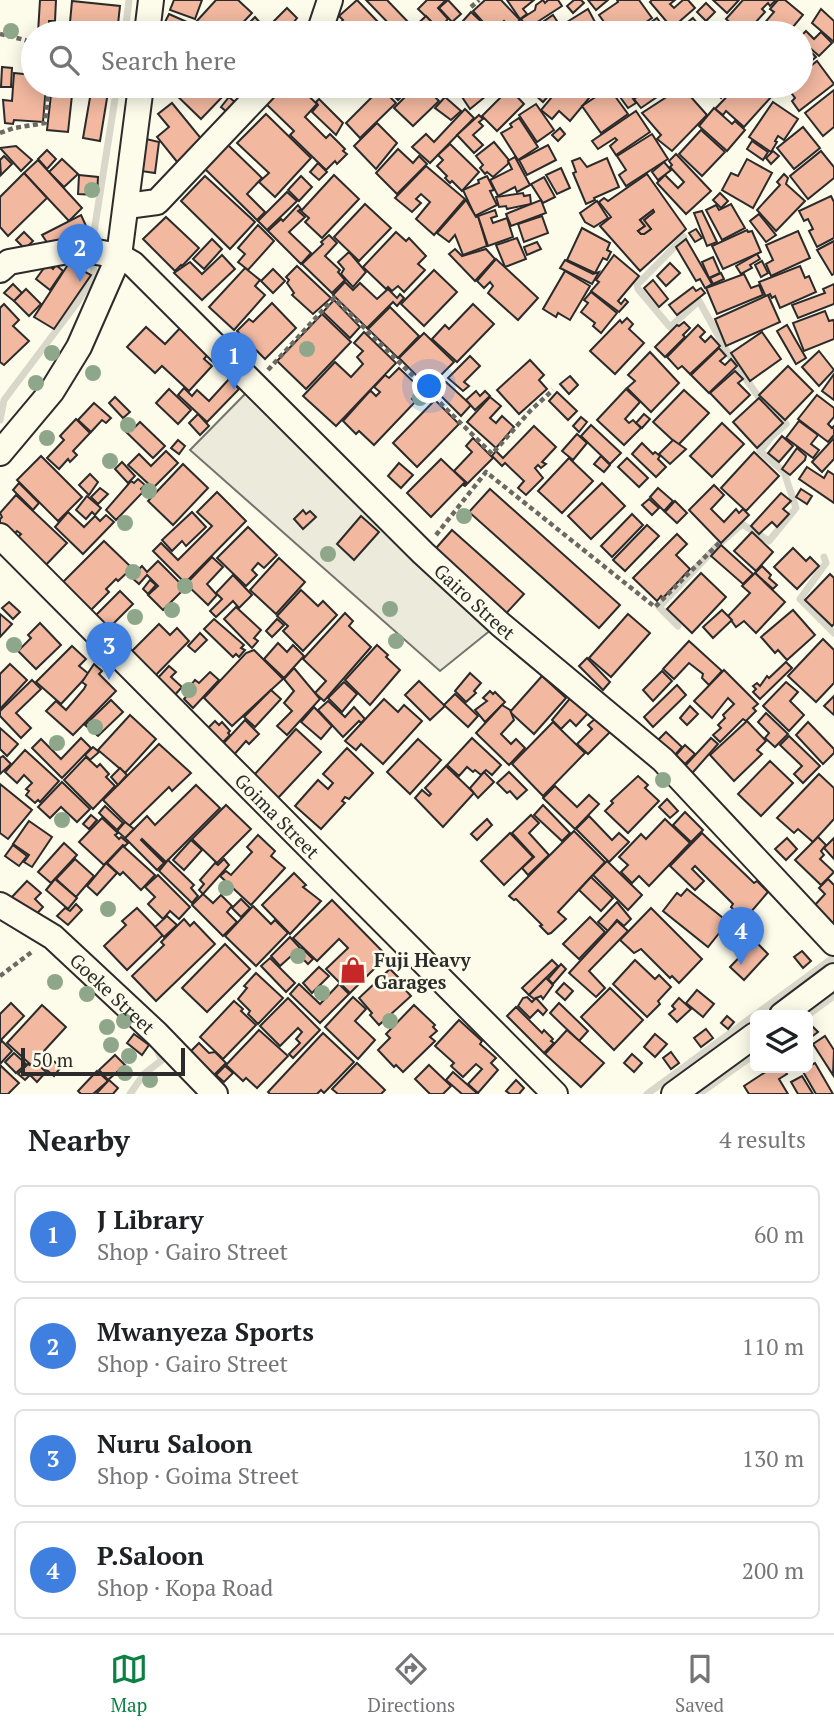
<!DOCTYPE html>
<meta charset="utf-8">
<style>
:root{--surface:#fff;--page:#f6f6f6;--text:#202124;--muted:#757577;--line:#e0e0e0;--accent:#0b8043}
body{margin:0;font-family:"PT Serif",serif;background:var(--page);color:var(--text)}
.controls{position:absolute;right:21px;bottom:21px;display:grid;overflow:hidden;border-radius:10px;box-shadow:0 4px 18px #0003}
.controls button{width:63px;height:63px;display:grid;place-items:center;padding:0;border:0;border-bottom:2px solid var(--line);background:var(--surface);color:var(--text);font:35px sans-serif}
.scale{position:absolute;left:21px;bottom:18px;width:164px;box-sizing:border-box;padding-left:7px;border:4px solid #2b2b2b;border-top:0;font-size:19px;line-height:24px;white-space:nowrap;color:#2b2b2b;-webkit-text-stroke:5px #fdfbea;paint-order:stroke}
.you{position:absolute;left:430px;top:387px;width:24px;height:24px;margin:-18px;border:5px solid #fff;border-radius:50%;background:#1a73e8;box-shadow:0 0 0 10px #1a73e833}
.badge{display:grid;place-items:center;width:46px;height:46px;border-radius:50%;background:var(--accent);color:#fff;font-size:23px;font-weight:700}
.pin{position:absolute;translate:-50% -58px;filter:drop-shadow(0 2px 4px #0008)}
.pin::after{content:'';position:absolute;top:37px;width:24px;height:21px;background:inherit;clip-path:polygon(0 0,100% 0,50% 100%)}
.list{margin:0;padding:0;list-style:none}
h2{display:flex;justify-content:space-between;align-items:center;height:91px;margin:0;padding:0 28px;font-size:30px}
h2 small{font-size:23px;font-weight:400;color:var(--muted)}
.list li{display:grid;grid-template-columns:46px 1fr auto;gap:21px;align-items:center;box-sizing:border-box;height:98px;margin:0 14px 14px;padding:0 14px;border:2px solid var(--line);border-radius:10px}
.list b{display:block;font-size:26px;white-space:nowrap}
.list p{margin:0;font-size:23px;white-space:nowrap;color:var(--muted)}
.list em{font-size:23px;font-style:normal;color:var(--muted)}
.icon{flex:none;width:38px;height:38px;fill:none;stroke:currentColor;stroke-width:2;stroke-linecap:round;stroke-linejoin:round}
.map{position:relative;flex:none;width:834px;height:1094px;overflow:hidden}
.search{position:absolute;background:var(--surface);box-shadow:0 4px 18px #0003;left:21px;right:21px;top:21px;height:77px;display:flex;align-items:center;gap:18px;box-sizing:border-box;padding:0 24px;border-radius:38px;color:var(--muted);font-size:26px}
.sheet{height:539px;background:var(--surface)}
nav{display:flex;justify-content:space-around;align-items:center;box-sizing:border-box;height:98px;border-top:2px solid var(--line);background:var(--surface);font-size:19px;color:var(--muted)}
nav a{display:grid;justify-items:center;gap:4px}
nav .on{color:var(--accent)}
.map>svg:first-child{display:block}
</style>
<div class="map">
<svg width="834" height="1094" viewBox="0 0 834 1094">
<rect width="100%" height="100%" fill="#fdfbea"/>
<!-- green -->
<path fill="#ecebdb" stroke="#74746e" stroke-width="2" d="M248 391 497 625 440 671 190 450Z"/>
<g fill="none" stroke-linecap="round" stroke-linejoin="round">
<!-- stream -->
<g stroke="#d8d7c9" stroke-width="7">
<path d="M125 33 129 0"/>
<path d="M0 420 4 400 77 303 89 283 94 272 91 251 117 86"/>
<path d="M824 557 826 563 800 599 834 633"/>
<path d="M678 626 659 607 718 545 742 524 769 541 796 508 784 472 760 451 772 436 786 424 758 396 748 382 728 353 699 301 670 327 638 289 637 285 684 237"/>
<path d="M808 1015 834 996"/>
<path d="M130 1094 144 1074 162 1060 157 1050"/>
<path d="M647 1094 834 957"/>
<path d="M699 1094 755 1054"/>
</g>
</g>
<!-- building -->
<g fill="#f2b8a0" stroke="#2b2b2b" stroke-width="2" fill-rule="evenodd">
<path d="M40 0H56L55 21H49V33H38Z"/>
<path d="M174 0H202L195 19 170 10Z"/>
<path d="M216 0H238L252 13 233 33H206L195 23Z"/>
<path d="M357 0 379 23 368 33H338L335 28 343 20 339 16Z"/>
<path d="M366 0H387L411 25 403 33H398Z"/>
<path d="M427 0H446L438 8 448 19 439 29 418 9Z"/>
<path d="M448 0 461 14 452 22 439 8Z"/>
<path d="M485 0H501L520 20 511 28 504 21 492 32 473 11Z"/>
<path d="M507 0H534L523 9 527 14 520 19Z"/>
<path d="M543 0 545 3 548 0H558L562 6 528 28 521 19 535 10 536 5Z"/>
<path d="M574 0H581L584 3 573 13 567 6Z"/>
<path d="M588 0H608L596 10Z"/>
<path d="M617 0H639L652 18 630 33H612L599 15 618 2Z"/>
<path d="M652 0H675L670 4 674 8 683 0H688L695 8 672 28 650 2Z"/>
<path d="M713 0H739L727 13Z"/>
<path d="M743 0H776L770 6 768 3 762 9 765 12 746 33H742L726 19Z"/>
<path d="M778 0H785L803 15 788 33H756L774 12 770 9Z"/>
<path d="M72 1 120 6 117 33H69Z"/>
<path d="M706 3 715 12 706 21 697 12Z"/>
<path d="M287 8 297 18 294 22 306 33H262Z"/>
<path d="M588 9 595 22 573 33 567 22Z"/>
<path d="M821 9 834 21V42L812 23Z"/>
<path d="M471 12 488 28 484 33 475 27 469 33H456L454 31Z"/>
<path d="M169 14 187 22 181 33H167L169 27 164 24Z"/>
<path d="M553 15 565 33H533L531 30Z"/>
<path d="M426 16 442 33H412L410 31Z"/>
<path d="M255 17 262 25 253 33H239Z"/>
<path d="M657 18 665 29 659 33H636Z"/>
<path d="M693 18 705 33H674Z"/>
<path d="M382 24 391 33H372Z"/>
<path d="M806 31 814 39 821 32 832 43 819 56 801 40V36Z"/>
<path d="M806 47 816 57 801 70V49L802 51Z"/>
<path d="M817 61 834 84 799 111 792 101 795 98 786 86H801V74Z"/>
<path d="M2 67 12 68 11 87H1Z"/>
<path d="M14 73 33 75V86H46L43 122 14 120 13 124 5 123 3 100 12 101Z"/>
<path d="M52 86H73L68 132 47 130Z"/>
<path d="M92 86H109L100 141 83 138Z"/>
<path d="M167 86H216L225 94 201 119Z"/>
<path d="M235 86H260L246 101 232 88Z"/>
<path d="M276 86H298L317 104 305 117 326 138 330 134 345 149 343 151 347 154 337 164 335 161 326 170 290 135 294 131 262 100Z"/>
<path d="M385 86H413L398 100Z"/>
<path d="M416 86H434L429 91 439 101 413 126 394 108Z"/>
<path d="M445 86H469L457 97Z"/>
<path d="M476 86H485L491 92 470 109 462 97Z"/>
<path d="M501 86H507L524 104 497 131 482 116 501 97 495 91Z"/>
<path d="M525 86H557L543 102Z"/>
<path d="M561 86H589L595 91 570 121 559 111 552 119 541 110Z"/>
<path d="M621 86H624L636 103 628 108 615 90Z"/>
<path d="M654 86H673L641 108 634 99Z"/>
<path d="M710 86H733L721 98Z"/>
<path d="M737 86H760L772 96 744 127 726 111 723 115 715 109Z"/>
<path d="M682 87 707 115 672 151 657 139 661 135 642 113Z"/>
<path d="M381 88 396 103 360 138 346 123Z"/>
<path d="M609 88 628 114 601 133 582 106Z"/>
<path d="M834 90V127L823 136 805 113Z"/>
<path d="M229 97 237 104 228 113 221 107Z"/>
<path d="M445 97 461 111 451 120 435 108Z"/>
<path d="M319 99 343 123 336 135 312 112 318 105 316 102Z"/>
<path d="M773 102 798 119 784 140 778 136 775 141 777 142 771 152 749 137Z"/>
<path d="M172 103 208 147 182 168 157 137 169 127 158 114Z"/>
<path d="M536 104 554 130 537 142 519 115Z"/>
<path d="M714 108 732 124 735 121 745 130 727 151 699 126Z"/>
<path d="M465 109 474 118 430 163 412 147 426 134 434 142Z"/>
<path d="M636 111 650 132 616 155 610 146 617 140 615 138 598 149 592 141Z"/>
<path d="M266 114 311 158 275 197 259 182 269 173 237 143Z"/>
<path d="M479 115 483 119 479 122 483 126 473 135 483 145 474 153 457 135Z"/>
<path d="M519 118 538 147 518 160 501 133 512 127 510 124Z"/>
<path d="M377 123 397 143 376 169 354 146Z"/>
<path d="M803 127 820 148 794 169 777 148Z"/>
<path d="M560 128 565 134 558 141 552 135Z"/>
<path d="M701 130 725 152 702 176 679 154Z"/>
<path d="M652 134 668 159 626 186 619 175 626 170 617 156Z"/>
<path d="M146 139 159 142 155 173 141 171Z"/>
<path d="M752 141 768 152 763 160 747 149Z"/>
<path d="M494 142 509 160 508 164 493 177 487 172 485 174 480 168 483 165 476 156Z"/>
<path d="M227 144 262 178 247 194 265 212 257 220 204 168Z"/>
<path d="M450 144 479 172 462 191 452 181 450 183 445 178 447 176 437 166 443 160 438 155Z"/>
<path d="M548 145 556 160 527 175 519 160Z"/>
<path d="M16 146 32 160 21 171 0 148Z"/>
<path d="M398 149 413 163 419 156 427 164 397 194 376 173Z"/>
<path d="M47 150 56 159 47 169 38 159Z"/>
<path d="M773 151 779 156 771 164 766 158Z"/>
<path d="M821 151 834 167V178L808 199 790 176Z"/>
<path d="M676 154 711 191 686 214 657 183 665 175 678 188 684 182 670 167 672 165 669 161Z"/>
<path d="M4 156 12 164 1 175 0 160Z"/>
<path d="M515 157 530 185 517 192 515 187 498 196 490 180 512 169 508 161Z"/>
<path d="M580 158 587 167 607 158 619 187 594 198 595 200 586 204 573 173 576 172 572 161Z"/>
<path d="M62 159 78 174 64 187 49 172Z"/>
<path d="M747 159 772 173 753 208 722 190 731 173 738 176Z"/>
<path d="M38 160 82 208 69 221 24 173Z"/>
<path d="M664 162 671 170 658 180 652 172Z"/>
<path d="M318 163 327 172 319 180 310 172Z"/>
<path d="M426 166 465 199 434 235 416 219 430 202 421 194 416 199 421 203 412 212 395 198Z"/>
<path d="M561 168 570 188 557 194 546 175Z"/>
<path d="M24 173 47 198 8 236 0 227V197Z"/>
<path d="M647 174 686 229 640 271 600 226 611 217 599 202 604 198 608 201ZM653 210 654 212 644 220 651 229 644 234H641L638 231 645 226 640 220Z"/>
<path d="M784 174 788 178 786 184 805 201 776 231 757 210 780 185 777 182Z"/>
<path d="M79 175 98 177 97 195 78 194Z"/>
<path d="M334 175 359 199 322 238 305 222 309 218 301 211Z"/>
<path d="M205 176 255 222 230 249 181 201Z"/>
<path d="M301 176 312 187 299 201 288 190Z"/>
<path d="M487 176 494 190 490 191 497 205 475 216 463 190 479 183 478 180Z"/>
<path d="M544 177 555 197 543 203 531 184Z"/>
<path d="M287 192 297 201 267 230 258 221Z"/>
<path d="M523 193 524 196 530 195 531 204 507 209 506 206 499 207 496 197Z"/>
<path d="M720 193 728 201 721 208 713 200Z"/>
<path d="M831 196 834 202V238L817 247 809 231 813 229 808 219 804 221 799 211Z"/>
<path d="M466 200 476 217 478 216 487 246 463 255 455 235 449 242 437 233Z"/>
<path d="M541 200 546 213 511 226 506 214Z"/>
<path d="M597 201 608 218 594 227 585 222 580 213Z"/>
<path d="M365 204 391 228 359 261 334 237Z"/>
<path d="M731 204 745 228 722 240 706 210 716 205 719 210Z"/>
<path d="M298 205 301 209 298 211 305 217 289 232 311 253 301 264 268 231 281 219 283 221Z"/>
<path d="M495 210 497 216 491 218 493 223 507 218 513 237 488 246 478 216Z"/>
<path d="M653 210 654 212 644 220 651 229 644 234H641L638 231 645 226 640 220Z"/>
<path d="M702 211 717 242 707 246 694 213Z"/>
<path d="M759 214 776 235 766 242 750 221Z"/>
<path d="M81 215 87 228 83 229 87 237 54 253 42 235Z"/>
<path d="M542 216 548 233 524 242 518 224Z"/>
<path d="M166 217 199 248 182 266 181 265 175 271 143 239Z"/>
<path d="M258 225 274 241 248 270 238 262 245 254 238 248Z"/>
<path d="M582 228 610 243 607 250 611 252 607 260 603 258 595 273 567 260Z"/>
<path d="M696 229 702 238 695 242 689 233Z"/>
<path d="M747 230 748 232 752 231 761 252 723 269 712 246Z"/>
<path d="M798 231 810 258 771 276 766 264 773 260 766 245Z"/>
<path d="M24 232 33 241 25 249 16 240Z"/>
<path d="M396 232 406 241 409 238 426 256 418 264 425 270 404 292 398 286 392 291 388 287 386 289 363 267Z"/>
<path d="M329 235 337 243 325 256 340 270 338 272 345 280 332 293 302 264 323 244 321 242Z"/>
<path d="M517 238 526 259 505 267 496 245Z"/>
<path d="M212 239 222 249 204 269 193 259Z"/>
<path d="M686 239 712 284 705 288 700 279 696 281 676 247Z"/>
<path d="M834 241V274L832 275 817 250Z"/>
<path d="M537 242 541 249 527 255 524 247Z"/>
<path d="M455 249 462 256 486 249 495 259 475 281 449 254Z"/>
<path d="M349 252 366 272 353 287 341 274 344 269 338 262Z"/>
<path d="M757 254 760 259 750 265 752 268 741 274 736 266Z"/>
<path d="M222 255 235 269 202 300 174 273 190 262 202 274Z"/>
<path d="M614 255 639 276 618 301 621 304 625 299 628 302 619 312 591 291 599 282 596 280Z"/>
<path d="M713 257 720 273 709 278 702 262Z"/>
<path d="M496 259 538 298 518 320 488 293 493 286 490 282 484 288 477 281Z"/>
<path d="M565 260 593 274 599 272 592 284 560 268Z"/>
<path d="M762 261 768 273 761 277 755 265Z"/>
<path d="M69 263 91 275 54 329 34 317Z"/>
<path d="M670 263 680 273 666 286 657 276Z"/>
<path d="M47 264 53 269 56 265 63 271 50 290 36 279Z"/>
<path d="M297 266 331 298 313 314 292 295 294 293 287 283 289 280 286 277Z"/>
<path d="M800 266 805 278 809 276 816 292 780 308 775 296 772 298 770 294 766 297 759 282Z"/>
<path d="M245 268 260 280 255 286 265 295 234 330 209 307Z"/>
<path d="M273 269 285 281 273 293 261 281Z"/>
<path d="M434 270 457 292 424 326 401 304Z"/>
<path d="M565 271 590 286 570 320 558 313 556 317 543 309Z"/>
<path d="M721 273 724 279 713 284 710 278Z"/>
<path d="M744 274 751 288 759 285 763 295 717 314 706 288Z"/>
<path d="M653 280 668 299 659 307 644 288Z"/>
<path d="M345 282 353 290 360 283 377 299 388 289 397 298 400 294 404 298 397 306 393 302 367 328 333 295Z"/>
<path d="M13 284 22 293 14 301 4 293Z"/>
<path d="M834 284V304L798 318 792 305 825 293 823 289Z"/>
<path d="M693 287 696 291 701 288 705 293 677 315 669 305Z"/>
<path d="M26 289 41 304 29 316 14 301Z"/>
<path d="M591 292 617 313 601 333 593 326 595 323 581 312 588 303 584 300Z"/>
<path d="M768 295 780 322 726 346 715 319Z"/>
<path d="M334 300 360 327 350 338 323 312Z"/>
<path d="M272 303 296 328 265 359 237 331 249 319 253 322Z"/>
<path d="M4 304 19 320 13 326 29 341 4 365 0 362V308Z"/>
<path d="M473 304 494 324 457 362 432 339 445 325 449 329Z"/>
<path d="M390 307 419 336 398 358 368 329Z"/>
<path d="M825 311 829 321 833 320 834 322V339L804 351 793 323Z"/>
<path d="M322 314 351 342 306 389 277 361Z"/>
<path d="M627 318 633 324 629 329 644 343 615 374 590 351 620 320 622 323Z"/>
<path d="M684 322 690 328 683 335 685 337 665 357 655 347 677 325 679 326Z"/>
<path d="M183 325 211 351 204 359 212 366 189 391 162 366 155 373 127 347 146 327 165 344Z"/>
<path d="M698 325 705 332 700 337 705 342 711 336 720 346 690 374 682 366 678 369 667 357Z"/>
<path d="M787 325 806 358 796 364 777 331Z"/>
<path d="M364 332 396 363 336 426 303 396 335 362 351 377 363 364 357 357 363 351 354 343Z"/>
<path d="M762 332 781 359 750 381 731 353Z"/>
<path d="M424 333 454 362 438 378 435 376 426 385 399 358Z"/>
<path d="M719 348 726 356 720 361 725 365 731 359 737 366 709 393 691 375Z"/>
<path d="M819 351 834 370 819 386 802 367Z"/>
<path d="M650 352 679 383 651 412 627 388 635 381 628 375Z"/>
<path d="M470 356 480 366 464 382 469 386 463 391 448 378Z"/>
<path d="M530 360 544 375 539 380 547 389 519 414 497 390Z"/>
<path d="M788 366 813 391 785 420 759 395Z"/>
<path d="M399 368 421 389 412 399 415 402 374 445 359 431 356 434 343 421 369 392 371 391 376 396 380 392 374 387 385 375 389 378Z"/>
<path d="M735 371 743 379 738 383 750 395 730 414 710 393Z"/>
<path d="M834 374V400L822 391Z"/>
<path d="M570 376 578 385 569 394 560 384Z"/>
<path d="M229 379 239 389 207 422 178 395 184 388 192 396 197 390 209 401Z"/>
<path d="M446 382 471 405 461 416 437 392Z"/>
<path d="M169 389 191 410 178 424 156 403Z"/>
<path d="M626 389 640 402 625 419 629 423 633 420 641 428 624 445 597 420Z"/>
<path d="M684 390 709 413 678 445 653 422Z"/>
<path d="M476 391 480 396 485 391 490 396 475 410 466 400Z"/>
<path d="M557 392 577 411 568 420 549 401Z"/>
<path d="M817 395 834 408V417L828 424 832 428 834 426V435L828 442 798 419Z"/>
<path d="M115 397 130 412 123 418 109 403Z"/>
<path d="M490 397 501 406 490 418 496 423 502 416 514 427 496 448 467 422Z"/>
<path d="M759 398 783 423 757 448 733 422Z"/>
<path d="M435 400 459 424 417 467 393 443Z"/>
<path d="M94 403 111 418 106 423 102 420 91 432 78 420Z"/>
<path d="M198 414 209 426 200 435 189 423Z"/>
<path d="M644 414 650 419 642 428 636 423Z"/>
<path d="M581 417 587 422 579 432 573 426Z"/>
<path d="M76 419 90 433 73 451 77 455 70 462 68 459 59 469 47 458 64 440 60 436Z"/>
<path d="M799 421 818 435 811 444 819 450 813 458 786 438Z"/>
<path d="M127 422 134 428 140 422 165 446 153 458 122 428Z"/>
<path d="M722 423 744 444 712 477 690 456Z"/>
<path d="M591 425 621 453 610 464 581 436Z"/>
<path d="M534 426 556 447 542 462 546 464 541 468 538 465 535 468 543 478 526 495 518 488 524 481 505 463 502 466 492 456 496 451 503 458Z"/>
<path d="M577 434 587 443 573 460 562 451Z"/>
<path d="M782 436 793 446 779 462 768 453Z"/>
<path d="M473 438 493 458 465 486 463 485 466 482 454 471 472 452 466 446Z"/>
<path d="M834 438V459L822 472 812 462Z"/>
<path d="M178 440 185 446 179 454 171 448Z"/>
<path d="M673 440 686 449 670 464 659 454Z"/>
<path d="M642 443 653 454 655 452 660 456 658 459 666 467 656 477 632 454Z"/>
<path d="M797 448 806 456 805 460 790 475 782 469Z"/>
<path d="M166 451 178 463 153 488 128 465 139 454 151 466Z"/>
<path d="M754 452 779 476 746 511 721 488Z"/>
<path d="M41 456 82 497 58 521 17 480Z"/>
<path d="M601 456 610 465 604 472 594 464Z"/>
<path d="M569 458 593 481 562 513 538 491Z"/>
<path d="M627 458 648 478 639 487 618 467Z"/>
<path d="M441 459 465 482 431 517 407 493Z"/>
<path d="M122 462 135 476 128 483 115 469Z"/>
<path d="M399 463 413 475 401 488 388 476Z"/>
<path d="M183 464 208 488 173 525 148 501Z"/>
<path d="M807 467 824 478 828 471 834 475V503L799 479Z"/>
<path d="M90 474 98 482 89 495 79 485Z"/>
<path d="M138 479 145 485 141 489 143 492 116 520 106 510 131 481 134 483Z"/>
<path d="M19 483 39 503 33 510 13 490Z"/>
<path d="M602 483 625 506 591 539 568 516Z"/>
<path d="M714 485 724 495 711 509 724 522 736 509 739 513 743 509 749 515 721 543 689 510Z"/>
<path d="M100 488 108 494 98 504 91 497Z"/>
<path d="M658 488 673 501 664 511 650 497Z"/>
<path d="M490 489 620 605 599 628 469 512Z"/>
<path d="M801 489 812 496 807 504 796 497Z"/>
<path d="M217 492 246 521 185 583 153 551 161 543 178 560 212 526 197 512Z"/>
<path d="M781 493 791 501 783 509 789 514 777 527 772 522 759 534 751 526Z"/>
<path d="M16 495 67 543 40 571 11 544 21 534 17 531 7 541 0 534V519L2 517 0 513Z"/>
<path d="M87 496 101 508 95 515 92 512 86 519 76 510Z"/>
<path d="M649 499 659 508 652 515 642 505Z"/>
<path d="M675 501 687 513 677 523 665 512Z"/>
<path d="M303 510 306 514 310 511 316 517 303 529 294 519Z"/>
<path d="M68 512 84 527 95 516 100 521 106 515 114 522 83 554 55 527Z"/>
<path d="M192 512 206 527 186 546 182 541 172 551 162 540Z"/>
<path d="M632 514 643 525 612 557 601 546Z"/>
<path d="M361 516 379 532 354 560 337 544Z"/>
<path d="M647 525 659 536 625 571 613 560Z"/>
<path d="M248 527 277 555 264 568 258 563 252 570 257 575 246 586 217 558Z"/>
<path d="M452 530 524 594 501 619 430 555Z"/>
<path d="M752 532 773 552 756 571 734 551Z"/>
<path d="M677 534 687 544 676 555 690 569 663 598 661 596 657 601 633 578Z"/>
<path d="M104 541 132 568 118 581 116 579 106 589 109 592 91 610 74 593 70 597 59 586Z"/>
<path d="M721 545 753 574 743 584 711 556Z"/>
<path d="M793 548 806 561 810 557 819 566 797 589 774 567Z"/>
<path d="M212 557 223 567 207 584 217 595 208 605 186 584Z"/>
<path d="M279 558 305 582 276 614 250 590Z"/>
<path d="M158 561 185 588 163 610 148 595 158 586 147 575 139 584 131 577 142 566 147 572Z"/>
<path d="M762 566 771 575 769 578 777 585 773 589 755 573Z"/>
<path d="M701 573 726 597 692 633 667 609Z"/>
<path d="M755 573 785 602 756 633 744 621 736 627 728 616 750 593 742 586Z"/>
<path d="M830 574 834 578V624L832 626 805 600Z"/>
<path d="M233 575 252 595 239 608 233 601 216 617 210 611 222 599 216 593Z"/>
<path d="M150 580 156 585 148 594 143 589Z"/>
<path d="M301 590 318 606 323 601 337 615 303 651 283 631 288 626 277 616Z"/>
<path d="M120 591 133 604 106 631 93 618Z"/>
<path d="M9 602 20 612 13 619 2 608Z"/>
<path d="M236 607 261 630 254 638 258 641 252 648 224 619Z"/>
<path d="M722 610 732 620 713 638 703 627Z"/>
<path d="M793 610 815 635 787 660 778 650 775 653 761 637Z"/>
<path d="M345 613 353 621 349 626 371 647 324 701 315 693 326 681 303 659Z"/>
<path d="M0 614 12 624 0 637Z"/>
<path d="M628 614 650 633 611 677 589 658Z"/>
<path d="M214 619 244 645 241 648 245 650 239 657 236 654 233 657 204 629Z"/>
<path d="M277 619 284 625 272 637 266 631Z"/>
<path d="M40 623 61 645 36 669 18 651 31 638 28 635Z"/>
<path d="M159 624 170 635 177 628 189 641 150 681 126 657Z"/>
<path d="M200 633 207 640 195 652 188 646Z"/>
<path d="M823 639 834 650V683L816 702 788 676Z"/>
<path d="M689 641 722 671 709 685 702 678 703 674 689 663 674 679 663 669Z"/>
<path d="M278 643 287 652 293 645 304 656 284 678 264 659Z"/>
<path d="M377 645 388 655 386 657 400 670 370 705 345 680Z"/>
<path d="M72 646 86 659 79 666 89 674 61 704 36 682Z"/>
<path d="M254 650 283 679 232 726 204 698 246 653Z"/>
<path d="M587 658 610 682 603 690 579 666Z"/>
<path d="M786 662 792 668 760 699 753 692 756 689 753 686 757 683 760 686 767 676 769 678Z"/>
<path d="M10 664 27 680 0 709V674Z"/>
<path d="M94 664 102 671 99 674 116 691 73 735 46 711 56 701 66 710 84 689 86 685 82 682Z"/>
<path d="M169 666 176 672 171 677 182 687 173 697 155 681Z"/>
<path d="M294 668 320 699 287 735 277 726 292 711 284 703 294 691 284 679Z"/>
<path d="M724 670 758 704 753 708 756 711 746 721 743 719 720 742 713 735 721 728 718 725 725 718 723 715 734 704 728 698 712 718 694 701Z"/>
<path d="M662 671 672 681 653 701 643 690Z"/>
<path d="M210 672 219 680 193 708 184 699 194 688 191 685 195 680 199 683Z"/>
<path d="M470 673 481 683 474 691 476 693 466 702 455 691Z"/>
<path d="M542 676 566 698 534 734 510 712Z"/>
<path d="M32 680 41 689 16 713 31 728 21 738 0 716V711Z"/>
<path d="M419 681 445 706 430 720 405 695Z"/>
<path d="M344 682 357 694 342 712 328 698Z"/>
<path d="M786 682 798 692 790 701 804 715 789 731 763 706Z"/>
<path d="M677 685 686 695 653 727 644 717Z"/>
<path d="M271 690 281 699 255 727 244 717Z"/>
<path d="M490 691 493 694 495 692 505 702 485 722 475 710 487 701 483 698Z"/>
<path d="M455 694 478 716 468 727 444 705Z"/>
<path d="M572 696 590 711 576 726 570 720 561 729 552 720Z"/>
<path d="M834 696V715L824 706Z"/>
<path d="M384 699 398 712 404 705 422 721 383 764 361 744 356 750 345 741Z"/>
<path d="M111 700 123 712 98 736 85 725Z"/>
<path d="M328 701 345 717 354 707 365 719 361 723 359 721 343 737 318 710Z"/>
<path d="M502 705 510 710 514 720 501 734 511 744 516 739 525 748 509 765 476 733Z"/>
<path d="M690 706 698 714 687 725 680 718Z"/>
<path d="M314 707 332 726 321 739 301 722Z"/>
<path d="M766 713 788 734 775 747 765 738 769 733 758 722Z"/>
<path d="M130 715 156 739 125 773 98 750Z"/>
<path d="M597 717 611 731 588 754 577 744 592 729 588 725Z"/>
<path d="M245 720 259 734 249 744 246 741 232 757 221 746Z"/>
<path d="M215 721 219 725 222 722 230 731 228 733 230 735 220 745 205 731Z"/>
<path d="M747 721 766 741 757 750 762 754 734 781 710 755Z"/>
<path d="M553 722 585 753 543 796 512 764Z"/>
<path d="M808 722 834 749V753L823 764 796 735Z"/>
<path d="M0 728 18 744 7 756 0 749Z"/>
<path d="M296 729 321 752 278 798 254 775Z"/>
<path d="M666 732 682 747 674 756 685 766 711 738 718 744 686 780 651 747Z"/>
<path d="M789 736 820 766 803 783 794 774 802 766 780 745Z"/>
<path d="M81 738 91 748 62 778 32 748 41 739 61 759Z"/>
<path d="M472 738 501 765 492 775 486 770 481 775 475 770 473 772 467 767 459 776 447 765Z"/>
<path d="M418 739 441 760 410 794 387 772Z"/>
<path d="M159 744 191 773 172 791 169 787 129 826 103 800Z"/>
<path d="M685 745 695 754 685 764 676 755Z"/>
<path d="M93 747 99 752 90 760 85 755Z"/>
<path d="M347 748 373 773 349 799 345 797 342 801 345 803 321 829 295 806 318 780 328 789 333 783 323 774Z"/>
<path d="M25 750 59 781 40 802 38 800 35 803 26 795 29 791 26 789 32 783 24 775 17 783 5 772Z"/>
<path d="M3 756 11 764 0 774V758Z"/>
<path d="M86 757 97 767 100 764 109 774 106 777 115 786 93 809 64 780Z"/>
<path d="M770 761 793 783 761 816 738 794Z"/>
<path d="M446 766 474 793 443 827 415 798 422 790 429 796 431 794 425 788Z"/>
<path d="M120 768 127 775 118 785 111 777Z"/>
<path d="M484 772 494 782 478 798 470 788Z"/>
<path d="M509 772 527 790 517 799 510 791 507 793 497 783Z"/>
<path d="M819 774 834 788V819L813 842 798 829 794 833 777 818Z"/>
<path d="M638 776 648 785 645 788 659 801 628 833 605 811 613 803 611 801Z"/>
<path d="M62 782 90 809 77 822 61 807 50 818 38 807Z"/>
<path d="M0 784 32 810 8 839 0 833Z"/>
<path d="M196 785 220 808 166 862 142 839 141 840 164 863 157 870 125 838 147 816 155 825Z"/>
<path d="M555 786 577 807 589 795 599 804 575 829 543 798Z"/>
<path d="M667 799 678 811 670 818 659 807Z"/>
<path d="M226 805 251 829 217 863 192 839Z"/>
<path d="M543 805 570 833 562 841 534 815Z"/>
<path d="M105 806 123 823 117 830 99 813Z"/>
<path d="M685 812 703 830 691 842 673 825Z"/>
<path d="M91 815 97 820 89 829 83 824Z"/>
<path d="M531 815 539 823 529 833 549 855 528 875 522 868 534 857 512 833Z"/>
<path d="M589 816 612 840 619 833 629 842 609 862 576 829Z"/>
<path d="M102 818 118 833 115 835 119 839 121 837 128 843 125 846 123 845 104 865 79 842Z"/>
<path d="M487 819 492 825 477 840 471 834Z"/>
<path d="M665 819 690 843 649 886 639 876 632 883 621 872 628 865 619 857 641 834 646 839Z"/>
<path d="M29 821 52 837 32 867 24 862 29 855 13 844Z"/>
<path d="M125 822 134 829 125 838 117 831Z"/>
<path d="M574 831 605 862 558 912 566 919 551 933 548 934 540 926 542 925 516 899 514 900 509 896Z"/>
<path d="M510 833 533 857 504 885 481 861Z"/>
<path d="M702 833 754 883 757 881 768 892 744 920 731 907 733 904 695 866 692 869 704 881 695 890 670 866Z"/>
<path d="M258 835 275 851 271 856 285 868 251 905 220 876 226 871 231 875 252 852 247 847Z"/>
<path d="M818 837 826 845 821 851 824 855 820 859 834 872 821 885 795 860Z"/>
<path d="M787 838 797 849 786 860 775 849Z"/>
<path d="M834 838V859L824 848Z"/>
<path d="M191 840 202 850 184 870 173 860Z"/>
<path d="M64 843 77 855 51 883 38 872Z"/>
<path d="M13 845 27 856 19 866 5 856Z"/>
<path d="M123 846 155 875 141 890 123 872 120 875 107 863Z"/>
<path d="M75 859 94 876 76 897 56 879Z"/>
<path d="M224 859 229 865 203 894 199 890 204 884 200 880 215 863 218 865Z"/>
<path d="M168 860 194 885 191 888 198 896 192 903 159 871Z"/>
<path d="M607 861 642 895 628 910 593 875Z"/>
<path d="M106 863 117 873 97 895 87 886Z"/>
<path d="M294 873 306 885 303 887 321 901 290 934 262 905Z"/>
<path d="M158 875 190 907 179 919 170 911 163 919 148 904 155 897 145 887Z"/>
<path d="M591 877 613 898 601 911 579 890Z"/>
<path d="M55 879 77 898 68 909 46 890Z"/>
<path d="M828 879 834 885V925L814 906 825 894 819 888Z"/>
<path d="M27 881 41 893 35 899 43 907 31 920 10 899Z"/>
<path d="M687 889 728 922 708 947 663 911 677 893 681 896Z"/>
<path d="M203 894 213 903 221 895 232 906 227 912 237 922 223 936 192 905Z"/>
<path d="M241 899 250 908 241 917 232 908Z"/>
<path d="M332 900 387 956 350 993 326 969 348 948 339 939 317 961 293 938Z"/>
<path d="M617 902 631 919 624 926 617 920 608 931 598 922Z"/>
<path d="M76 904 82 910 68 925 57 916 65 908 70 911Z"/>
<path d="M253 906 271 924 275 920 288 933 256 966 225 936Z"/>
<path d="M137 908 163 935 127 970 104 946 126 925 122 921Z"/>
<path d="M651 908 702 959 679 983 672 976 670 978 641 949 634 953 620 940Z"/>
<path d="M167 916 177 925 164 937 155 927Z"/>
<path d="M590 917 605 932 579 959 563 944Z"/>
<path d="M184 919 190 926 194 922 215 944 156 1001 132 976 164 945 161 942Z"/>
<path d="M617 921 628 931 589 971 605 988 596 997 569 973Z"/>
<path d="M290 937 300 948 280 966 271 956Z"/>
<path d="M755 941 768 954 744 980 730 967Z"/>
<path d="M225 944 250 969 207 1012 182 988Z"/>
<path d="M302 948 313 959 308 964 297 953Z"/>
<path d="M802 951 811 961 803 968 794 957Z"/>
<path d="M270 958 295 983 286 992 261 966Z"/>
<path d="M552 960 558 966 529 995 522 988Z"/>
<path d="M635 960 655 979 659 975 671 987 658 1001 660 1004 647 1017 613 984Z"/>
<path d="M561 964 566 969 553 984 548 979Z"/>
<path d="M319 967 329 976 312 993 303 983Z"/>
<path d="M390 969 400 979 398 982 411 996 379 1025 370 1015 372 1013 359 998Z"/>
<path d="M256 973 283 998 258 1024 248 1014 250 1011 238 999 247 988 244 986Z"/>
<path d="M546 978 553 985 543 999 541 996 534 999 529 995Z"/>
<path d="M564 983 573 991 565 1000 556 992Z"/>
<path d="M299 984 320 1004 339 984 349 994 320 1023 290 994Z"/>
<path d="M610 988 643 1020 614 1050 581 1017Z"/>
<path d="M697 990 714 1004 703 1017 686 1003Z"/>
<path d="M353 997 366 1009 355 1021 375 1040 358 1059 325 1027Z"/>
<path d="M527 997 532 1002 536 998 547 1010 543 1015 538 1010 530 1018 518 1006 523 998Z"/>
<path d="M288 998 320 1030 293 1058 289 1054 300 1043 296 1039 302 1032 298 1028 280 1046 260 1026Z"/>
<path d="M679 998 691 1009 677 1022 669 1014 675 1009 672 1006Z"/>
<path d="M234 1001 243 1009 241 1011 256 1025 223 1059 200 1037Z"/>
<path d="M11 1003 24 1016 0 1041V1014Z"/>
<path d="M559 1003 588 1031 579 1041 550 1013Z"/>
<path d="M42 1005 66 1027 31 1065 7 1043Z"/>
<path d="M414 1005 435 1025 433 1027 437 1031 430 1037 435 1041 403 1072 396 1065 394 1067 378 1050 390 1038 386 1034Z"/>
<path d="M516 1007 542 1033 544 1030 553 1039 551 1041 554 1043 544 1053 507 1016Z"/>
<path d="M727 1016 734 1022 728 1029 721 1023Z"/>
<path d="M459 1020 482 1041 480 1044 496 1058 491 1063 498 1070 478 1093 468 1084 482 1069 476 1064 463 1077 451 1066 454 1063 435 1046Z"/>
<path d="M811 1025 818 1032 810 1038 808 1036V1028Z"/>
<path d="M706 1029 713 1038 701 1047 694 1038Z"/>
<path d="M259 1030 288 1056 257 1088 246 1078 243 1081 226 1065Z"/>
<path d="M567 1030 604 1063 581 1087 545 1054Z"/>
<path d="M323 1033 354 1062 324 1093 321 1090 317 1094H270L268 1092Z"/>
<path d="M134 1034 149 1045 142 1055 127 1043Z"/>
<path d="M655 1034 667 1044 655 1057 644 1047Z"/>
<path d="M825 1036 834 1050 833 1075 813 1044Z"/>
<path d="M2 1041 12 1051 0 1064V1043Z"/>
<path d="M199 1043 209 1053 215 1052 226 1063 214 1075 187 1055Z"/>
<path d="M671 1052 679 1063 671 1069 663 1058Z"/>
<path d="M14 1053 26 1064 16 1073 5 1062Z"/>
<path d="M632 1054 642 1063 634 1072 624 1063Z"/>
<path d="M115 1055 125 1065 108 1080 99 1070Z"/>
<path d="M50 1058 61 1067 54 1076 43 1067Z"/>
<path d="M357 1063 385 1090 381 1094H338L332 1089Z"/>
<path d="M815 1063 833 1094H816L802 1070Z"/>
<path d="M28 1064 34 1068 38 1064 46 1072 37 1082 30 1075 25 1080 18 1074Z"/>
<path d="M0 1065 19 1083 8 1094H0Z"/>
<path d="M429 1065 451 1086 443 1094H430L415 1079Z"/>
<path d="M225 1066 233 1073 224 1082 216 1075Z"/>
<path d="M769 1068H783L787 1074 779 1079 788 1094H749L744 1086 770 1069Z"/>
<path d="M97 1071 108 1081 93 1094H81L78 1091Z"/>
<path d="M453 1072 478 1094H462L446 1080Z"/>
<path d="M802 1076 813 1094H798L791 1082Z"/>
<path d="M109 1080 118 1088 113 1094H96Z"/>
<path d="M516 1080 524 1088 519 1094H510L506 1091Z"/>
</g>
<g fill="none" stroke-linecap="round" stroke-linejoin="round">
<defs>
<g id="minor">
<path d="M147 33 151 0"/>
<path d="M319 33 330 0"/>
<path d="M127 206 157 202 267 86"/>
<path id="s1" d="M0 270 9 262 68 251H91L119 256 133 264 423 553 500 624 663 760 834 943"/>
<path d="M0 453 52 391 79 347 119 256 141 86"/>
<path id="s2" d="M0 536 555 1094"/>
<path id="s3" d="M0 905 53 937 157 1034 215 1094"/>
<path d="M782 1015 834 976"/>
<path d="M674 1094 755 1035"/>
</g>
</defs>
<!-- minor casing -->
<use href="#minor" stroke="#2b2b2b" stroke-width="28"/>
<!-- path -->
<g stroke="#6a6964" stroke-width="4.5" stroke-dasharray="5 3.5" stroke-linecap="butt">
<path d="M471 7 479 0"/>
<path d="M0 34 25 40 33 45"/>
<path d="M0 133 14 128 45 123 49 86"/>
<path d="M268 370 334 298 492 454 531 410 553 390"/>
<path d="M436 535 486 472 655 607 719 543"/>
<path d="M0 976 33 951"/>
</g>
<!-- minor -->
<use href="#minor" stroke="#fdfbea" stroke-width="24"/>
</g>
<!-- trees -->
<g fill="#8ea78a">
<circle cx="11" cy="31" r="8"/>
<circle cx="92" cy="190" r="8"/>
<circle cx="307" cy="349" r="8"/>
<circle cx="52" cy="353" r="8"/>
<circle cx="93" cy="373" r="8"/>
<circle cx="36" cy="383" r="8"/>
<circle cx="420" cy="398" r="8"/>
<circle cx="128" cy="425" r="8"/>
<circle cx="47" cy="438" r="8"/>
<circle cx="110" cy="461" r="8"/>
<circle cx="149" cy="491" r="8"/>
<circle cx="464" cy="516" r="8"/>
<circle cx="125" cy="523" r="8"/>
<circle cx="328" cy="554" r="8"/>
<circle cx="133" cy="572" r="8"/>
<circle cx="185" cy="586" r="8"/>
<circle cx="390" cy="609" r="8"/>
<circle cx="172" cy="610" r="8"/>
<circle cx="135" cy="617" r="8"/>
<circle cx="396" cy="641" r="8"/>
<circle cx="14" cy="645" r="8"/>
<circle cx="189" cy="690" r="8"/>
<circle cx="95" cy="727" r="8"/>
<circle cx="57" cy="743" r="8"/>
<circle cx="663" cy="780" r="8"/>
<circle cx="62" cy="820" r="8"/>
<circle cx="226" cy="888" r="8"/>
<circle cx="108" cy="909" r="8"/>
<circle cx="298" cy="956" r="8"/>
<circle cx="55" cy="982" r="8"/>
<circle cx="322" cy="993" r="8"/>
<circle cx="87" cy="994" r="8"/>
<circle cx="124" cy="1021" r="8"/>
<circle cx="390" cy="1021" r="8"/>
<circle cx="107" cy="1027" r="8"/>
<circle cx="111" cy="1045" r="8"/>
<circle cx="129" cy="1056" r="8"/>
<circle cx="125" cy="1073" r="8"/>
<circle cx="150" cy="1080" r="8"/>
</g>
<!-- icons -->
<defs>
<symbol id="shop-bare" viewBox="-9 -9 18 18"><path d="M-5-2.5h2.3a2.7 3.5 0 0 1 5.4 0H5L5.5 6h-11ZM-1.5-2.5h3a1.5 2.3 0 0 0-3 0Z" fill="#c62828" stroke="#fdfbea" stroke-width="2.5" paint-order="stroke"/></symbol>
</defs>
<g fill-rule="evenodd">
<use href="#shop-bare" x="334" y="951" width="38" height="38"/>
</g>
<g text-anchor="middle" dominant-baseline="central" stroke-width="5" stroke-linejoin="round" paint-order="stroke">
<!-- street labels -->
<g font-size="19" fill="#2b2b2b" stroke="#fdfbea">
<text stroke="none"><textPath href="#s1" startOffset="620">Gairo Street</textPath></text>
<text stroke="none"><textPath href="#s2" startOffset="394">Goima Street</textPath></text>
<text stroke="none"><textPath href="#s3" startOffset="144">Goeke Street</textPath></text>
</g>
<!-- poi labels -->
<g font-size="19" font-weight="bold" fill="#2b2b2b" stroke="#fdfbea" text-anchor="start">
<text x="374" y="959">Fuji Heavy<tspan x="374" dy="22">Garages</tspan></text>
</g>
</g>
</svg>
<div class="controls">
<button><svg class="icon" aria-label="layers" viewBox="0 0 24 24"><path d="M12 4l9 5-9 5-9-5zM3 14l9 5 9-5"/></svg></button>
</div>
<div class="scale">50 m</div>
<div class="you"></div>
<div class="pin badge" style="left:234px;top:390px;background:#3f7fe0">1</div>
<div class="pin badge" style="left:80px;top:282px;background:#3f7fe0">2</div>
<div class="pin badge" style="left:109px;top:680px;background:#3f7fe0">3</div>
<div class="pin badge" style="left:741px;top:965px;background:#3f7fe0">4</div>
<div class="search"><svg class="icon" aria-label="search" viewBox="0 0 24 24"><circle cx="10" cy="10" r="6"/><path d="M15 15l6 6"/></svg>Search here</div>
</div>
<section class="sheet">
<h2>Nearby<small>4 results</small></h2>
<ul class="list">
<li><span class="badge" style="background:#3f7fe0">1</span><div><b>J Library</b><p>Shop · Gairo Street</p></div><em>60 m</em></li>
<li><span class="badge" style="background:#3f7fe0">2</span><div><b>Mwanyeza Sports</b><p>Shop · Gairo Street</p></div><em>110 m</em></li>
<li><span class="badge" style="background:#3f7fe0">3</span><div><b>Nuru Saloon</b><p>Shop · Goima Street</p></div><em>130 m</em></li>
<li><span class="badge" style="background:#3f7fe0">4</span><div><b>P.Saloon</b><p>Shop · Kopa Road</p></div><em>200 m</em></li>
</ul>
</section>
<nav>
<a class="on"><svg class="icon" aria-label="map" viewBox="0 0 24 24"><path d="M3 6l6-2 6 2 6-2v14l-6 2-6-2-6 2zM9 4v14M15 6v14"/></svg>Map</a>
<a><svg class="icon" aria-label="directions" viewBox="0 0 24 24"><path d="M12 3l9 9-9 9-9-9zM9 14v-3h6M13 9l2 2-2 2"/></svg>Directions</a>
<a><svg class="icon" aria-label="saved" viewBox="0 0 24 24"><path d="M7 4h10v16l-5-4-5 4z"/></svg>Saved</a>
</nav>
